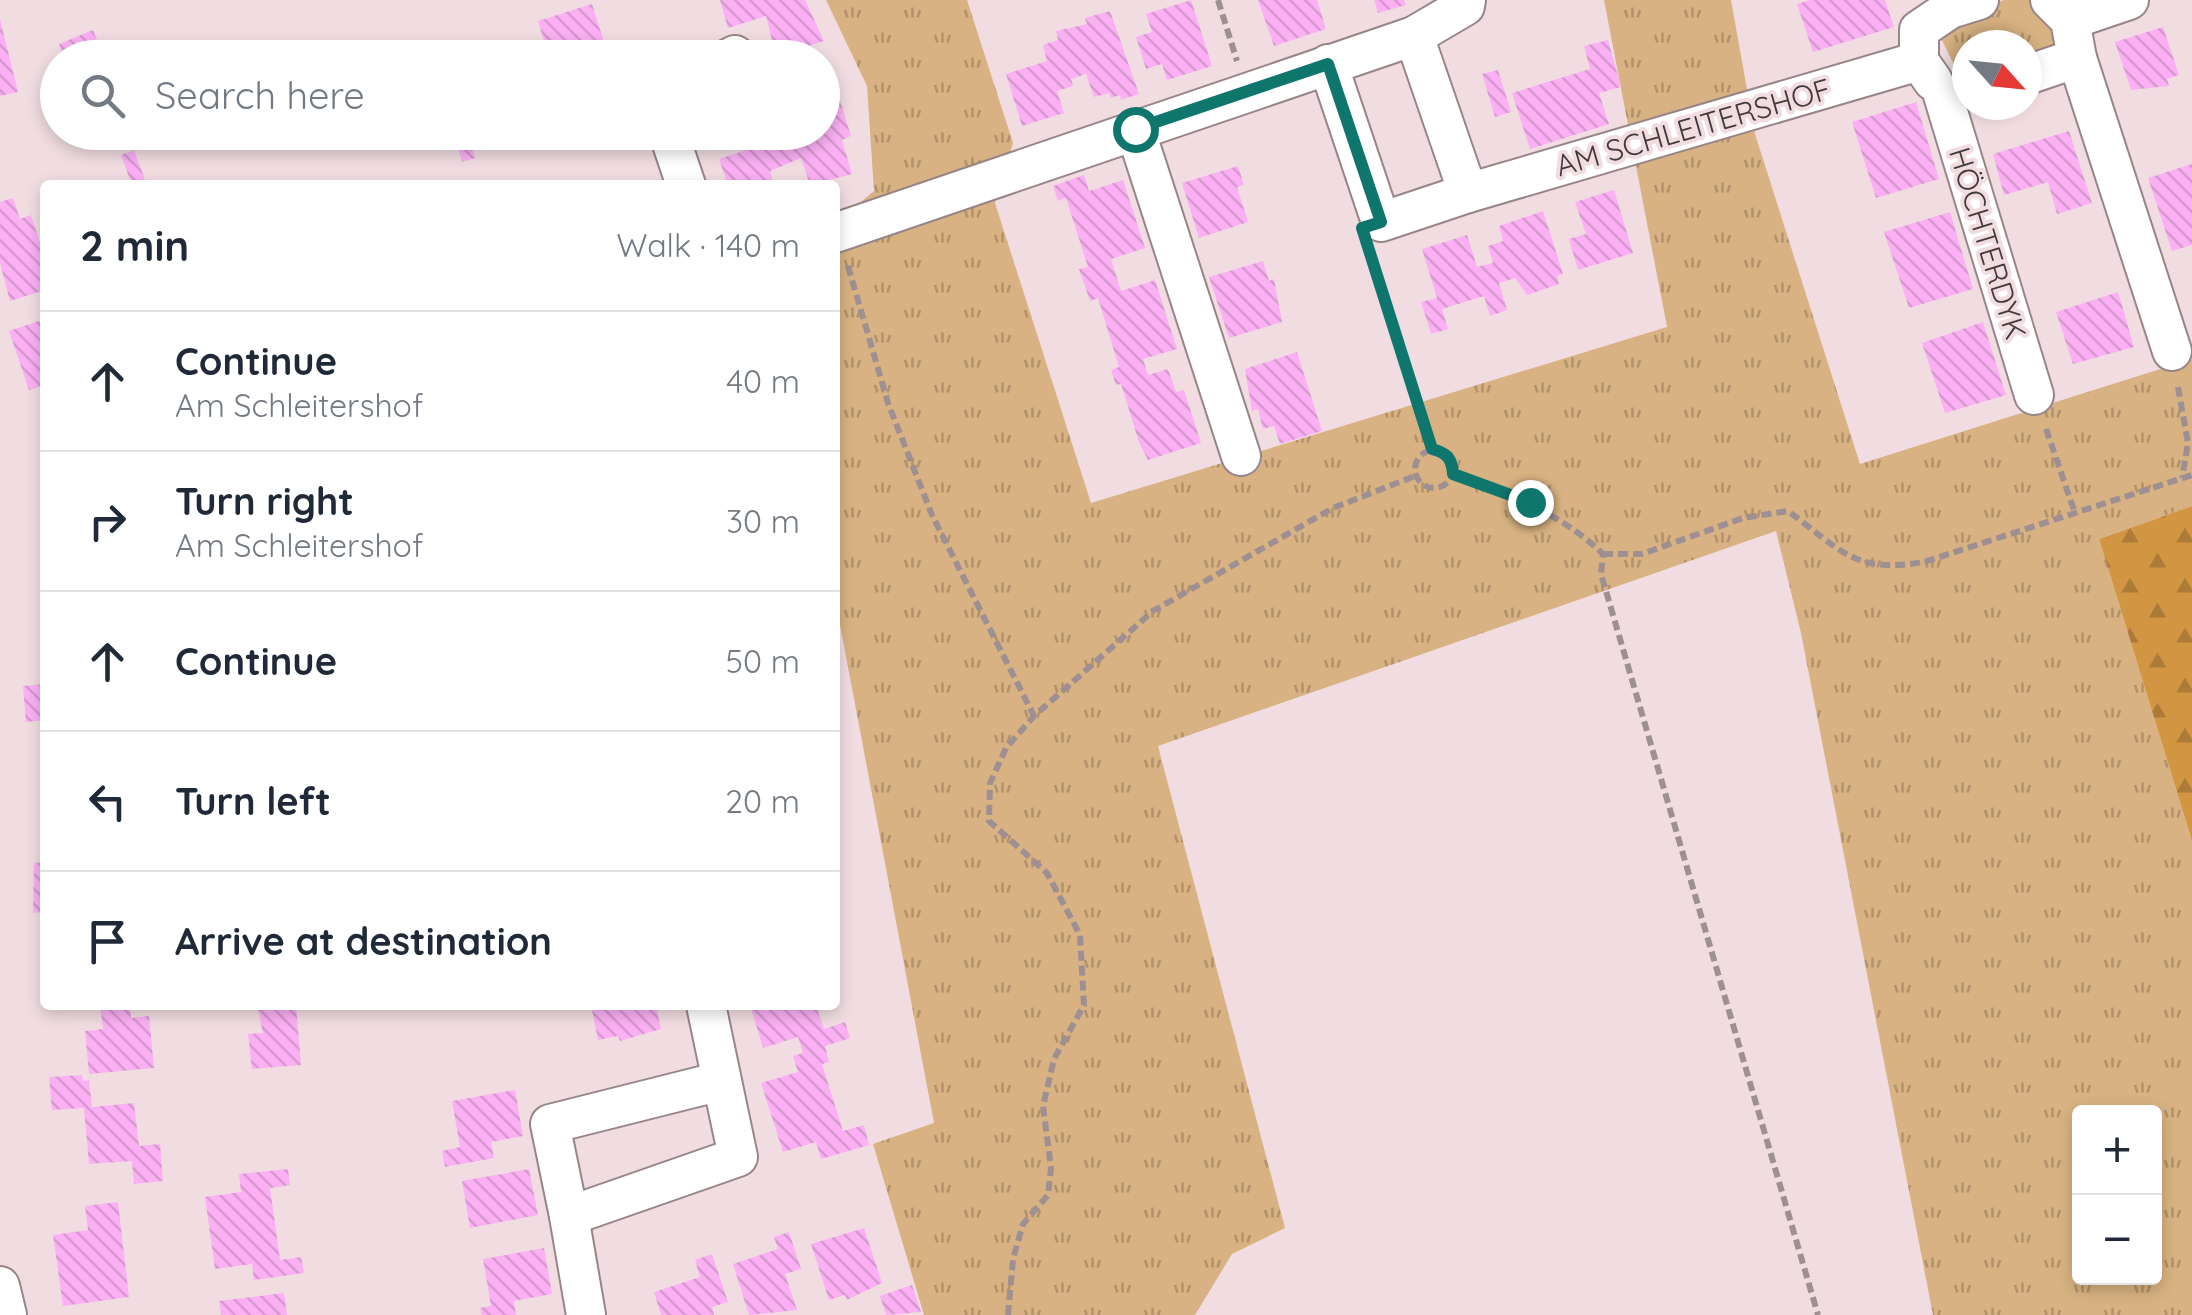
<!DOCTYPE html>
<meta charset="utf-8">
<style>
:root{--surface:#fff;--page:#f2f2f3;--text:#1f2937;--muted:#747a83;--line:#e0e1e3}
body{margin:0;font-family:Quicksand,sans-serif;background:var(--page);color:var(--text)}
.controls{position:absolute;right:30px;bottom:30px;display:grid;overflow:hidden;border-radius:10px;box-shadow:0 5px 15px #0003}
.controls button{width:90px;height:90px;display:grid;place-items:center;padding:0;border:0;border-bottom:2px solid var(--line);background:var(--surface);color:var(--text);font:50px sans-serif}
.compass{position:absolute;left:1952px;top:30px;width:90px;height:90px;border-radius:50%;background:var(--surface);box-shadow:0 5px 15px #0003;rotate:117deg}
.stop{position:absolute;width:30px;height:30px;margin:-22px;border:8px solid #0f766e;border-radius:50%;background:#fff}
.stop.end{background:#0f766e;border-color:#fff;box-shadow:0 2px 10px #0008}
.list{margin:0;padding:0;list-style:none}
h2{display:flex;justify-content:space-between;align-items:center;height:130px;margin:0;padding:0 40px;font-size:42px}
h2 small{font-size:32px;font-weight:400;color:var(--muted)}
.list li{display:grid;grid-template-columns:65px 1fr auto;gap:30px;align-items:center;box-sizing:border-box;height:140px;padding:0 40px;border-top:2px solid var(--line)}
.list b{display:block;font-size:38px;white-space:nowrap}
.list p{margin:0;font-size:32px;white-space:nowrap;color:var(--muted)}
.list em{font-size:32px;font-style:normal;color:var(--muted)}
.icon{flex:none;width:55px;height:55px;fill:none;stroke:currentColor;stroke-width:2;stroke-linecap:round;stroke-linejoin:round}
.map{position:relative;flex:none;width:2192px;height:1315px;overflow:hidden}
.search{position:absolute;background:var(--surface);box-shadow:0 5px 15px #0003;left:40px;top:40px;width:800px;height:110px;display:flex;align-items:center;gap:25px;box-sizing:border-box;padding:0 35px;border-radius:55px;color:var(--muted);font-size:38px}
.panel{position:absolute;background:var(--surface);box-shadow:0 5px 15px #0003;left:40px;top:180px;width:800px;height:830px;border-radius:10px}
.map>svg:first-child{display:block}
</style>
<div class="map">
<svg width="2192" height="1315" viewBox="0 0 2192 1315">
<defs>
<pattern id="grass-tufts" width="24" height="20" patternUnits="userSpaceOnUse" patternTransform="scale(2.5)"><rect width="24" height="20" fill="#d8b282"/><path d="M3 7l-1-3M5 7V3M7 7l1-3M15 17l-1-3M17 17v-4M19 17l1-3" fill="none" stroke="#b1926b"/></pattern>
<pattern id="forest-firs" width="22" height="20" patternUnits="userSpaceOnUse" patternTransform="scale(2.5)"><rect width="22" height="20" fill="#d29642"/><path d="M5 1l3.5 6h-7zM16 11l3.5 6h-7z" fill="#ac7b38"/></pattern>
<pattern id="building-back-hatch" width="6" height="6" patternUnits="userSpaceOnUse" patternTransform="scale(2.5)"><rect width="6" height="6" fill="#fbb0f4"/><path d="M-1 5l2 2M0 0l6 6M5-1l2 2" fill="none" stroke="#d898d2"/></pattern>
</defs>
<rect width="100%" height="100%" fill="#f1dde1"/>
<!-- grass -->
<g fill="url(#grass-tufts)" fill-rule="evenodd">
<path d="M826 0H967L1013 143 995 203 1091 503 1667 327 1604 0H1731L1755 134 1860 464 2192 359V506L2099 539 2192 841V1315H1933L1801 633 1776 531 1158 746 1285 1228 1232 1254 1195 1315H924L873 1144 934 1123 835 598V223L874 191 867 86ZM2080 1112H2154V1278H2080Z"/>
<path d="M2004 0H2038C2051 14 2058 32 2051 51L2027 63V45H1967V79L1960 77 1941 38 1957 16Z"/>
</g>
<!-- forest -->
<path fill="url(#forest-firs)" d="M2192 506V841L2099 539Z"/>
<!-- building -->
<g fill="url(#building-back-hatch)">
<path d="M720 0H805L824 41 776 56 766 16 728 28Z"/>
<path d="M1191 0 1212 66 1167 80 1162 64 1146 69 1136 37 1152 32 1146 14Z"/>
<path d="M1258 0H1317L1326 29 1274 46Z"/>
<path d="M1374 0H1404L1406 5 1378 13Z"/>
<path d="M1810 0H1885L1894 27 1813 52 1797 4Z"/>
<path d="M592 4 609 58H549L538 21Z"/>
<path d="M1110 11 1139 94 1121 100 1120 95 1111 98 1109 93 1094 97 1086 74 1071 79 1073 86 1057 91 1064 113 1022 126 1006 74 1047 61 1043 45 1058 40 1056 31 1087 24 1085 18Z"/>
<path d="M0 19 18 92 0 96Z"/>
<path d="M2163 27 2179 75 2167 79 2169 86 2131 90 2115 42Z"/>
<path d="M93 30 104 58H64L59 44Z"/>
<path d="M1608 40 1621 87 1599 93 1609 124 1530 149 1512 93 1590 69 1584 46Z"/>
<path d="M1498 70 1511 112 1495 117 1482 74Z"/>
<path d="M839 97 851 136 842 140 852 174 810 185 801 158 770 171 774 185H728L719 159 761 145 757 132H822V102Z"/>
<path d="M1916 102 1939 179 1876 198 1852 122Z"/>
<path d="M2069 131 2092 203 2057 214 2048 182 2004 195 1993 154Z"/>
<path d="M470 138 475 158 462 162 456 141Z"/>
<path d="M134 150 147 185H132L121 155Z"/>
<path d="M2192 164V245L2172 251 2148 178Z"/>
<path d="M1238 166 1244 185 1237 187 1248 222 1199 238 1182 183Z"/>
<path d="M1084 175 1089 191 1123 180 1145 248 1111 259 1121 291 1155 280 1177 349 1143 359 1148 375 1168 369 1176 392 1184 390 1201 443 1148 460 1139 442 1121 384 1116 385 1111 370 1119 367 1098 298 1090 301 1079 269 1088 267 1066 198 1058 201 1053 186Z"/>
<path d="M1614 190 1633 253 1578 270 1569 239 1586 234 1575 202Z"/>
<path d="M13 198 20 219 31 215 45 258V290L10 301 0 263V202Z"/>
<path d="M1543 211 1563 274 1557 276 1559 284 1527 295 1515 278 1499 283 1507 310 1490 316 1484 296 1442 309 1448 329 1431 334 1421 302 1437 298 1422 249 1467 235 1477 267 1493 263 1488 246 1503 241 1499 226Z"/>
<path d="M1950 212 1973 289 1909 308 1884 232Z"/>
<path d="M1263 261 1269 281 1274 279 1282 322 1229 338 1209 277Z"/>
<path d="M2118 292 2134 347 2073 364 2056 312Z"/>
<path d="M45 319V385L29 390 9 331Z"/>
<path d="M1983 322 2006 395 1945 413 1922 343Z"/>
<path d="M1297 352 1322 431 1280 444 1274 426 1263 429 1258 409 1252 411 1245 369Z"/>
<path d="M45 684V720L26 722 23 686Z"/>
<path d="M45 862V912L33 913 34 863Z"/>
<path d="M100 1005H130L131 1018 149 1016 154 1068 89 1074 85 1031 103 1029Z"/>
<path d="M257 1005H296L301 1065 252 1069 248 1034 263 1033Z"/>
<path d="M591 1005H656L661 1029 620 1041 618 1036 598 1040Z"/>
<path d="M750 1005H816L824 1029 845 1022 850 1038 825 1046 829 1062 822 1064 843 1131 864 1125 869 1145 821 1159 816 1142 783 1152 761 1083 798 1072 793 1056 803 1053 798 1037 763 1048Z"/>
<path d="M82 1075 83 1081 89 1080 92 1107 134 1103 139 1146 160 1144 163 1181 134 1184 132 1161 89 1164 84 1108 52 1110 49 1077Z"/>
<path d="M515 1090 523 1136 491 1142 494 1158 445 1167 442 1151 460 1147 452 1101Z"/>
<path d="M288 1169 290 1185 270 1188 280 1260 301 1257 304 1273 254 1280 252 1264 215 1269 205 1197 241 1192 239 1174Z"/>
<path d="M529 1169 538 1215 470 1228 462 1181Z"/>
<path d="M118 1202 129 1297 63 1306 53 1235 88 1230 85 1206Z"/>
<path d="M864 1228 882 1283 847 1300 845 1295 829 1300 811 1244Z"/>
<path d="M789 1232 801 1269 785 1274 797 1310 749 1315 733 1264 778 1249 774 1237Z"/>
<path d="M544 1248 552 1294 514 1301 516 1315H482L480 1308 491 1306 483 1259Z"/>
<path d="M712 1254 728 1302 712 1307 714 1315H661L654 1292 700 1277 695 1260Z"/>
<path d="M912 1285 921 1312 886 1315 880 1296Z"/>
<path d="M284 1293 287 1315H221L219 1301Z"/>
</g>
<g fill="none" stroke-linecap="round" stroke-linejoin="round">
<defs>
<g id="street">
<path d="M1466 0 1465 6 1414 36 1468 193 1919 61"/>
<path d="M2070 20 2129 0"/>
<path d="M729 58 735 55"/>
<path d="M2077 58 2172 351"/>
<path d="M1328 64 1381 222 1468 193"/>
<path d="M2027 75 2077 58 2070 20 2050 0"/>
<path d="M1933 81 1919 61V30L1950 9 1979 0"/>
<path d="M1942 92 2034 395"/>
<path d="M1135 129 1241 456"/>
<path d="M668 132 686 185"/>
<path d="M835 233 1414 36"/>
<path d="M706 1005 738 1157 569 1216 550 1124 721 1081"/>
<path d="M569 1216 586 1315"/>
<path d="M0 1286 7 1315"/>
</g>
</defs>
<!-- street casing -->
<use href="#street" stroke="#978588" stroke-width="42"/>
<!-- path -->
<g stroke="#9d8f92" stroke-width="6" stroke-dasharray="10 5" stroke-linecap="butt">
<path d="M1218 0 1237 61"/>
<path d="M1371 255 1432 449"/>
<path d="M848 266 888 403 932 515 1034 716"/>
<path d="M2178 387 2188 443 2182 478"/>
<path d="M2046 429 2075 513"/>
<circle cx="1434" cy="469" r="19"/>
<path d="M1453 474C1508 495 1560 512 1603 554L1601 574 1818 1315"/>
<path d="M1603 554H1642L1743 518 1788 511C1841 550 1854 574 1924 562L2192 475"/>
<path d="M1008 1315 1013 1259 1023 1224 1048 1195 1051 1168 1043 1106 1054 1059 1084 1005 1080 935 1047 873 989 821 990 783 1006 748 1034 716 1153 611 1333 508 1415 476"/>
</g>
<!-- street -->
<use href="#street" stroke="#fff" stroke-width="38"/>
</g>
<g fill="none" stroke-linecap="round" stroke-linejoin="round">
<!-- route -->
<path stroke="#0f766e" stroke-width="12" d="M1135 129 1328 64 1381 222 1362 228 1432 449C1447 453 1452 458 1453 474L1530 502"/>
</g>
<g text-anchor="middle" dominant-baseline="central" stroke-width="8" stroke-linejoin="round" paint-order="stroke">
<!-- street labels -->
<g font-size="30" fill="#41393a" stroke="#f1dde1">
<text transform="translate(1693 127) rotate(-16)">AM SCHLEITERSHOF</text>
<text transform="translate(1988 243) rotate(73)">HÖCHTERDYK</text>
</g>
</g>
</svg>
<div class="controls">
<button>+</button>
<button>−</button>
</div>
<svg class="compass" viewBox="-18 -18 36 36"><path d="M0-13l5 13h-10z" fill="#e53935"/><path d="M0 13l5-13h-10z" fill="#747a83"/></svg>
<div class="stop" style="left:1135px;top:129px"></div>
<div class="stop end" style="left:1530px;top:502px"></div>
<div class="search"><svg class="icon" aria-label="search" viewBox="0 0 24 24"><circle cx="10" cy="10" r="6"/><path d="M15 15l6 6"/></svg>Search here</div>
<section class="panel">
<h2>2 min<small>Walk · 140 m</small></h2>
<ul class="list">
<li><svg class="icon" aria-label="ahead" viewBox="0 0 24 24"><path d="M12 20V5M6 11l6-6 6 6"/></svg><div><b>Continue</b><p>Am Schleitershof</p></div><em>40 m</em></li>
<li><svg class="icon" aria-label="right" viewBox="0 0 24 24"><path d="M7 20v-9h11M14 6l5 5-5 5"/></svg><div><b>Turn right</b><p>Am Schleitershof</p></div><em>30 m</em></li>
<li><svg class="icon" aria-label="ahead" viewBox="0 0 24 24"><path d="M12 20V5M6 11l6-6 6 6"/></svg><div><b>Continue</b></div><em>50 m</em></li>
<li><svg class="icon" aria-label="left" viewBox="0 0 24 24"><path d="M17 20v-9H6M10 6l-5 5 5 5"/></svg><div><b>Turn left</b></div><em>20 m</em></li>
<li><svg class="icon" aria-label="arrive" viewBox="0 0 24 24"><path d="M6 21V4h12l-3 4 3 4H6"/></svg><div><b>Arrive at destination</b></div></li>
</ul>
</section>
</div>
